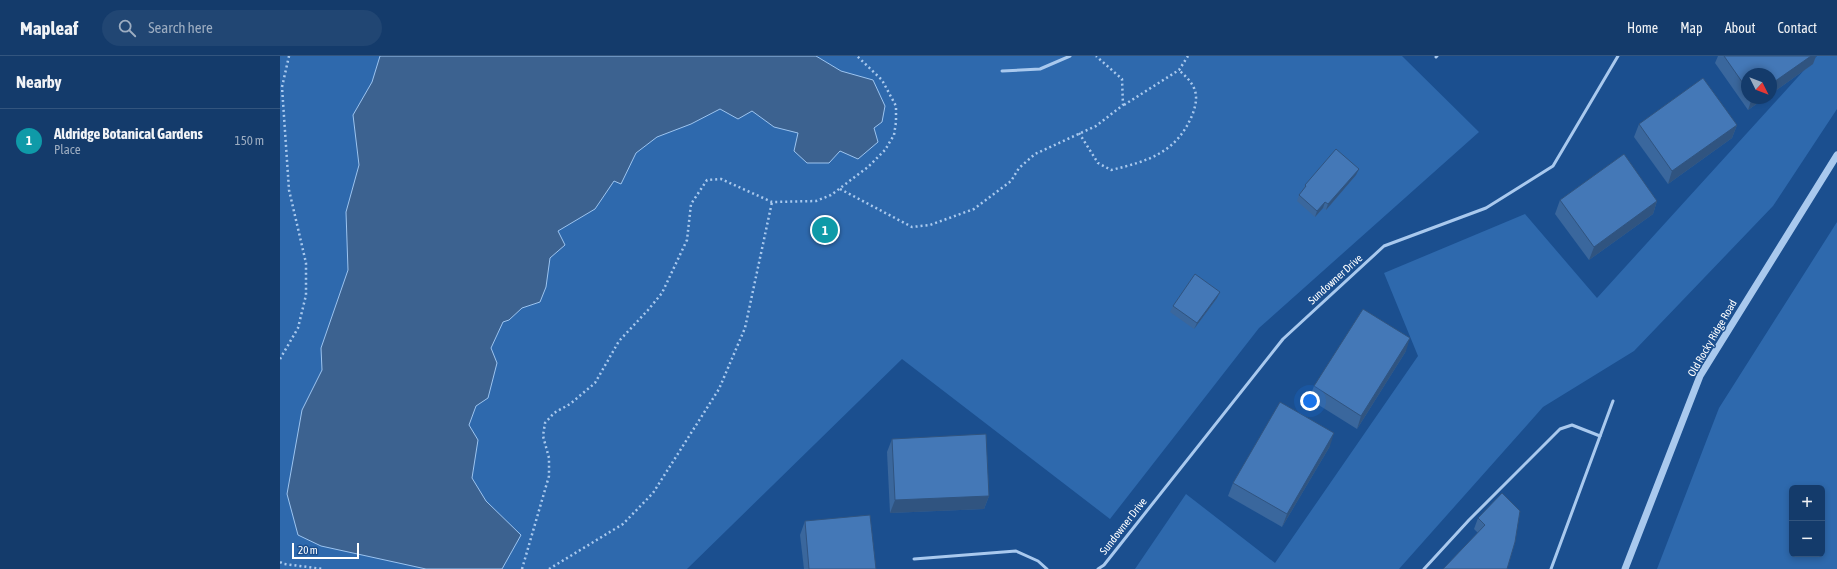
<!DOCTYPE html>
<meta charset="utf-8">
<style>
:root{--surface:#143b6b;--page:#214673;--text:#f1f3f6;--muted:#9dadc1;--line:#33557e;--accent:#ffd166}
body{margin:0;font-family:"Asap Condensed",sans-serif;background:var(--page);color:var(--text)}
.controls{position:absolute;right:12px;bottom:12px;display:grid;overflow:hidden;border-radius:6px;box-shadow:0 2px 6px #0003}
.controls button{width:36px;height:36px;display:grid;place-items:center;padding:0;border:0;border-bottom:1px solid var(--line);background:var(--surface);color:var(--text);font:20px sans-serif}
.compass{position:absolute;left:1461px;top:12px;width:36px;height:36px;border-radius:50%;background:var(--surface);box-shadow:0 2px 6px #0003;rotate:132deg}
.scale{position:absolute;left:12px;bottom:10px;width:67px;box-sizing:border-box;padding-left:4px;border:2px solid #fff;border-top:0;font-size:11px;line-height:14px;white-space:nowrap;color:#fff;-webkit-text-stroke:3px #1b4f8f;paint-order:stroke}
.you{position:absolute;left:1030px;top:345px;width:14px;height:14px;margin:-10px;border:3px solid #fff;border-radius:50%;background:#1a73e8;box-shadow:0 0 0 6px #1a73e833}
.badge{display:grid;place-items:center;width:26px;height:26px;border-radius:50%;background:var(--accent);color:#fff;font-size:13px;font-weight:700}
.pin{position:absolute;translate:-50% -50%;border:2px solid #fff;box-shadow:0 1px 4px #0006}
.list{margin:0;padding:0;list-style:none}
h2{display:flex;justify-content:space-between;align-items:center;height:52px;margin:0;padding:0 16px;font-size:17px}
h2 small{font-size:13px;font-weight:400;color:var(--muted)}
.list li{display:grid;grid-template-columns:26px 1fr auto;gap:12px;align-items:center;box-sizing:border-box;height:64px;padding:0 16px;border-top:1px solid var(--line)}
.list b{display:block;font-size:15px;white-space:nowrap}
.list p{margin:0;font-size:13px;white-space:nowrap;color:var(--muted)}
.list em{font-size:13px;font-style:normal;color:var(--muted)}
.icon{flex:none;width:22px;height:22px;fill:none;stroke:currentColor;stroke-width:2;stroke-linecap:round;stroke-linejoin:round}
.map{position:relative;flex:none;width:1557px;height:513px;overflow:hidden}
header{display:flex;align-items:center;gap:24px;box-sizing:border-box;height:56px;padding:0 20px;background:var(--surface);border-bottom:1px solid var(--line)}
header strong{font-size:19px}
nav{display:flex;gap:22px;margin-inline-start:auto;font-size:14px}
.search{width:280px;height:36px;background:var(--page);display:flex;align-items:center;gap:10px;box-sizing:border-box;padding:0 14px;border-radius:22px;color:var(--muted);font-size:15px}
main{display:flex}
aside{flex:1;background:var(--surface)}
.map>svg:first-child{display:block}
</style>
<header>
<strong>Mapleaf</strong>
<div class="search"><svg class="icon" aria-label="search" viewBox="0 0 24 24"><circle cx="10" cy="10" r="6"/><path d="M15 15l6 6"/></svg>Search here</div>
<nav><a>Home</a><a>Map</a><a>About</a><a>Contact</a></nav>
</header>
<main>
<aside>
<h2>Nearby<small></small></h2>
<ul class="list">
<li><span class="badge" style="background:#0f9aa8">1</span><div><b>Aldridge Botanical Gardens</b><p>Place</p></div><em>150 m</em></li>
</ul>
</aside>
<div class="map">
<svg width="1557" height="513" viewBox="0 0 1557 513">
<rect width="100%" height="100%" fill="#1b4f8f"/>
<!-- green -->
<g fill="#2e69ad" fill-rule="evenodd">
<path d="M0 0H1122L1199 76 979 272 830 463 622 303 407 513H0Z"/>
<path d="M1537 0H1557V53L1493 150 1354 295 1263 351 1119 513H855L906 438 995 507 1138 300 1104 217 1245 158 1317 242Z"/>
<path d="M1557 166V513H1377L1439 352ZM1512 432H1542V498H1512Z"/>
</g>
<!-- water -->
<path fill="#3c6290" stroke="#9cc4f0" d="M100 0H536L561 15 593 24 605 50 602 66 594 72 598 86 578 103 560 95 549 107H527L514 95 518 77 494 71 472 55 458 63 440 53 411 68 377 81 356 97 341 128 334 125 315 153 278 175 285 189 270 202 266 231 260 246 242 252 229 264 223 266 211 292 217 307 208 342 196 350 189 369 198 384 192 422 206 445 241 479 222 513H146L41 490 18 479 7 438 22 354 42 314 41 292 68 214 66 156 79 109 73 59 92 26Z"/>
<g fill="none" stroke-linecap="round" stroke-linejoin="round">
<!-- path -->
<g stroke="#a9c9ee" stroke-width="2.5" stroke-dasharray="2 3" stroke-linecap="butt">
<path d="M844 49 899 14 908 0"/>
<path d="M799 77 818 107 831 114C869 105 898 96 913 57 916 48 918 39 913 30 910 24 904 19 899 14"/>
<path d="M560 133 632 171 650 169 694 153 731 125 739 112 755 98 816 70 843 49 842 23 816 0"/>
<path d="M0 303 18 272 26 239V207L9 134 2 31 9 0"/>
<path d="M0 506 4 508 43 513"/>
<path d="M242 513 269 420V402L263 380 265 367 274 357 290 348 315 327 339 285 368 254 382 237 407 184 411 148 427 124 441 123 492 146 536 145 551 139 588 111 605 94 614 79 616 66V50L602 24 577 0"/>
<path d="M269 513 343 468 373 437 439 333 465 272 492 146"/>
</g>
<!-- service -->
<g stroke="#a9c9ee" stroke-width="3">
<path d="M1156 1 1157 0"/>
<path d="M722 15 760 13 790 0"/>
<path d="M634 503 736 495 758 505 767 513"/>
<path d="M818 513 824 509 1003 283 1104 190 1206 152 1273 110 1338 0"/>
<path d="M1144 513 1189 464 1280 373 1292 369 1320 380"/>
<path d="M1271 513 1333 345"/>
</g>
<!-- tertiary -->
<path stroke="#a9c9ee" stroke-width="7" d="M1345 513 1420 320 1557 99"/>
</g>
<!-- wall -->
<g fill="#3a679d">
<path d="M1438 0H1536L1533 8 1491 38V18H1467V42H1485L1468 54 1435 7Z"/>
<path d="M1359 68 1457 69 1452 82 1388 128 1354 81Z"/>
<path d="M1076 119 1046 154 1043 152 1035 161 1017 145 1019 139 1023 135 1025 129Z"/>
<path d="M1280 144 1377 145 1373 158 1309 204 1275 158Z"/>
<path d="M937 242 914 273 890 256 893 250Z"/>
<path d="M1126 295 1077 373 1029 343 1034 330Z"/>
<path d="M612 383 709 440 704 453 610 457 607 396Z"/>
<path d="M1050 390 1002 471 948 440 953 427Z"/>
<path d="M1222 437 1227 513 1198 477 1194 473 1198 462Z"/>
<path d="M525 465 596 513H524L520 479Z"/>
</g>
<!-- shaded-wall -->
<g fill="#305480">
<path d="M1531 0H1536L1533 8 1491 38V28Z"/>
<path d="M1472 42H1485L1468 54Z"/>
<path d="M1457 69 1452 82 1388 128 1392 115Z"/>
<path d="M1079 113 1076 119 1046 154 1048 148Z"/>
<path d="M1377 145 1373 158 1309 204 1314 191Z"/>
<path d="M1045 146 1043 152 1035 161 1037 155Z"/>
<path d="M940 236 937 242 914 273 917 267Z"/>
<path d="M1130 282 1126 295 1077 373 1081 360Z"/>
<path d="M1054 377 1050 390 1002 471 1007 458Z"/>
<path d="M709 440 704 453 610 457 615 444Z"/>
</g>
<!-- building -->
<g fill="#4478b7" stroke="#305480">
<path d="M1444 0H1531L1491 28V18H1467V33Z"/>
<path d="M1423 22 1457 69 1392 115 1359 68Z"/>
<path d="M1056 93 1079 113 1048 148 1045 146 1037 155 1019 139 1026 130 1025 129Z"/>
<path d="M1344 98 1377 145 1314 191 1280 144Z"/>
<path d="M915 218 940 236 917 267 893 250Z"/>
<path d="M1083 253 1130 282 1081 360 1034 330Z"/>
<path d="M1000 346 1054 377 1007 458 953 427Z"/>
<path d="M706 378 709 440 615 444 612 383Z"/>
<path d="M1222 437 1240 455 1235 486 1227 513H1163L1205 469 1198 462Z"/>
<path d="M590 459 596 513H529L525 465Z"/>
</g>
<g text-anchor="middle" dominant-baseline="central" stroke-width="3" stroke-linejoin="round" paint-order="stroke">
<!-- street labels -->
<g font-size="11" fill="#fff" stroke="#1b4f8f">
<text transform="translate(1055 223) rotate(-42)">Sundowner Drive</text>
<text transform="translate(1432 282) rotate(-60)">Old Rocky Ridge Road</text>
<text transform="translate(843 470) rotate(-52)">Sundowner Drive</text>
</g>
</g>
</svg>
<div class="controls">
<button>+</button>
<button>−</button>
</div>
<svg class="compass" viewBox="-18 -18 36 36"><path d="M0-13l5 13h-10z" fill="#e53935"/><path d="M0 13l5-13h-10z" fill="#9dadc1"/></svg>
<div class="scale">20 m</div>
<div class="you"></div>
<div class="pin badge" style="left:545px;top:174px;background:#0f9aa8">1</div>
</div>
</main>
